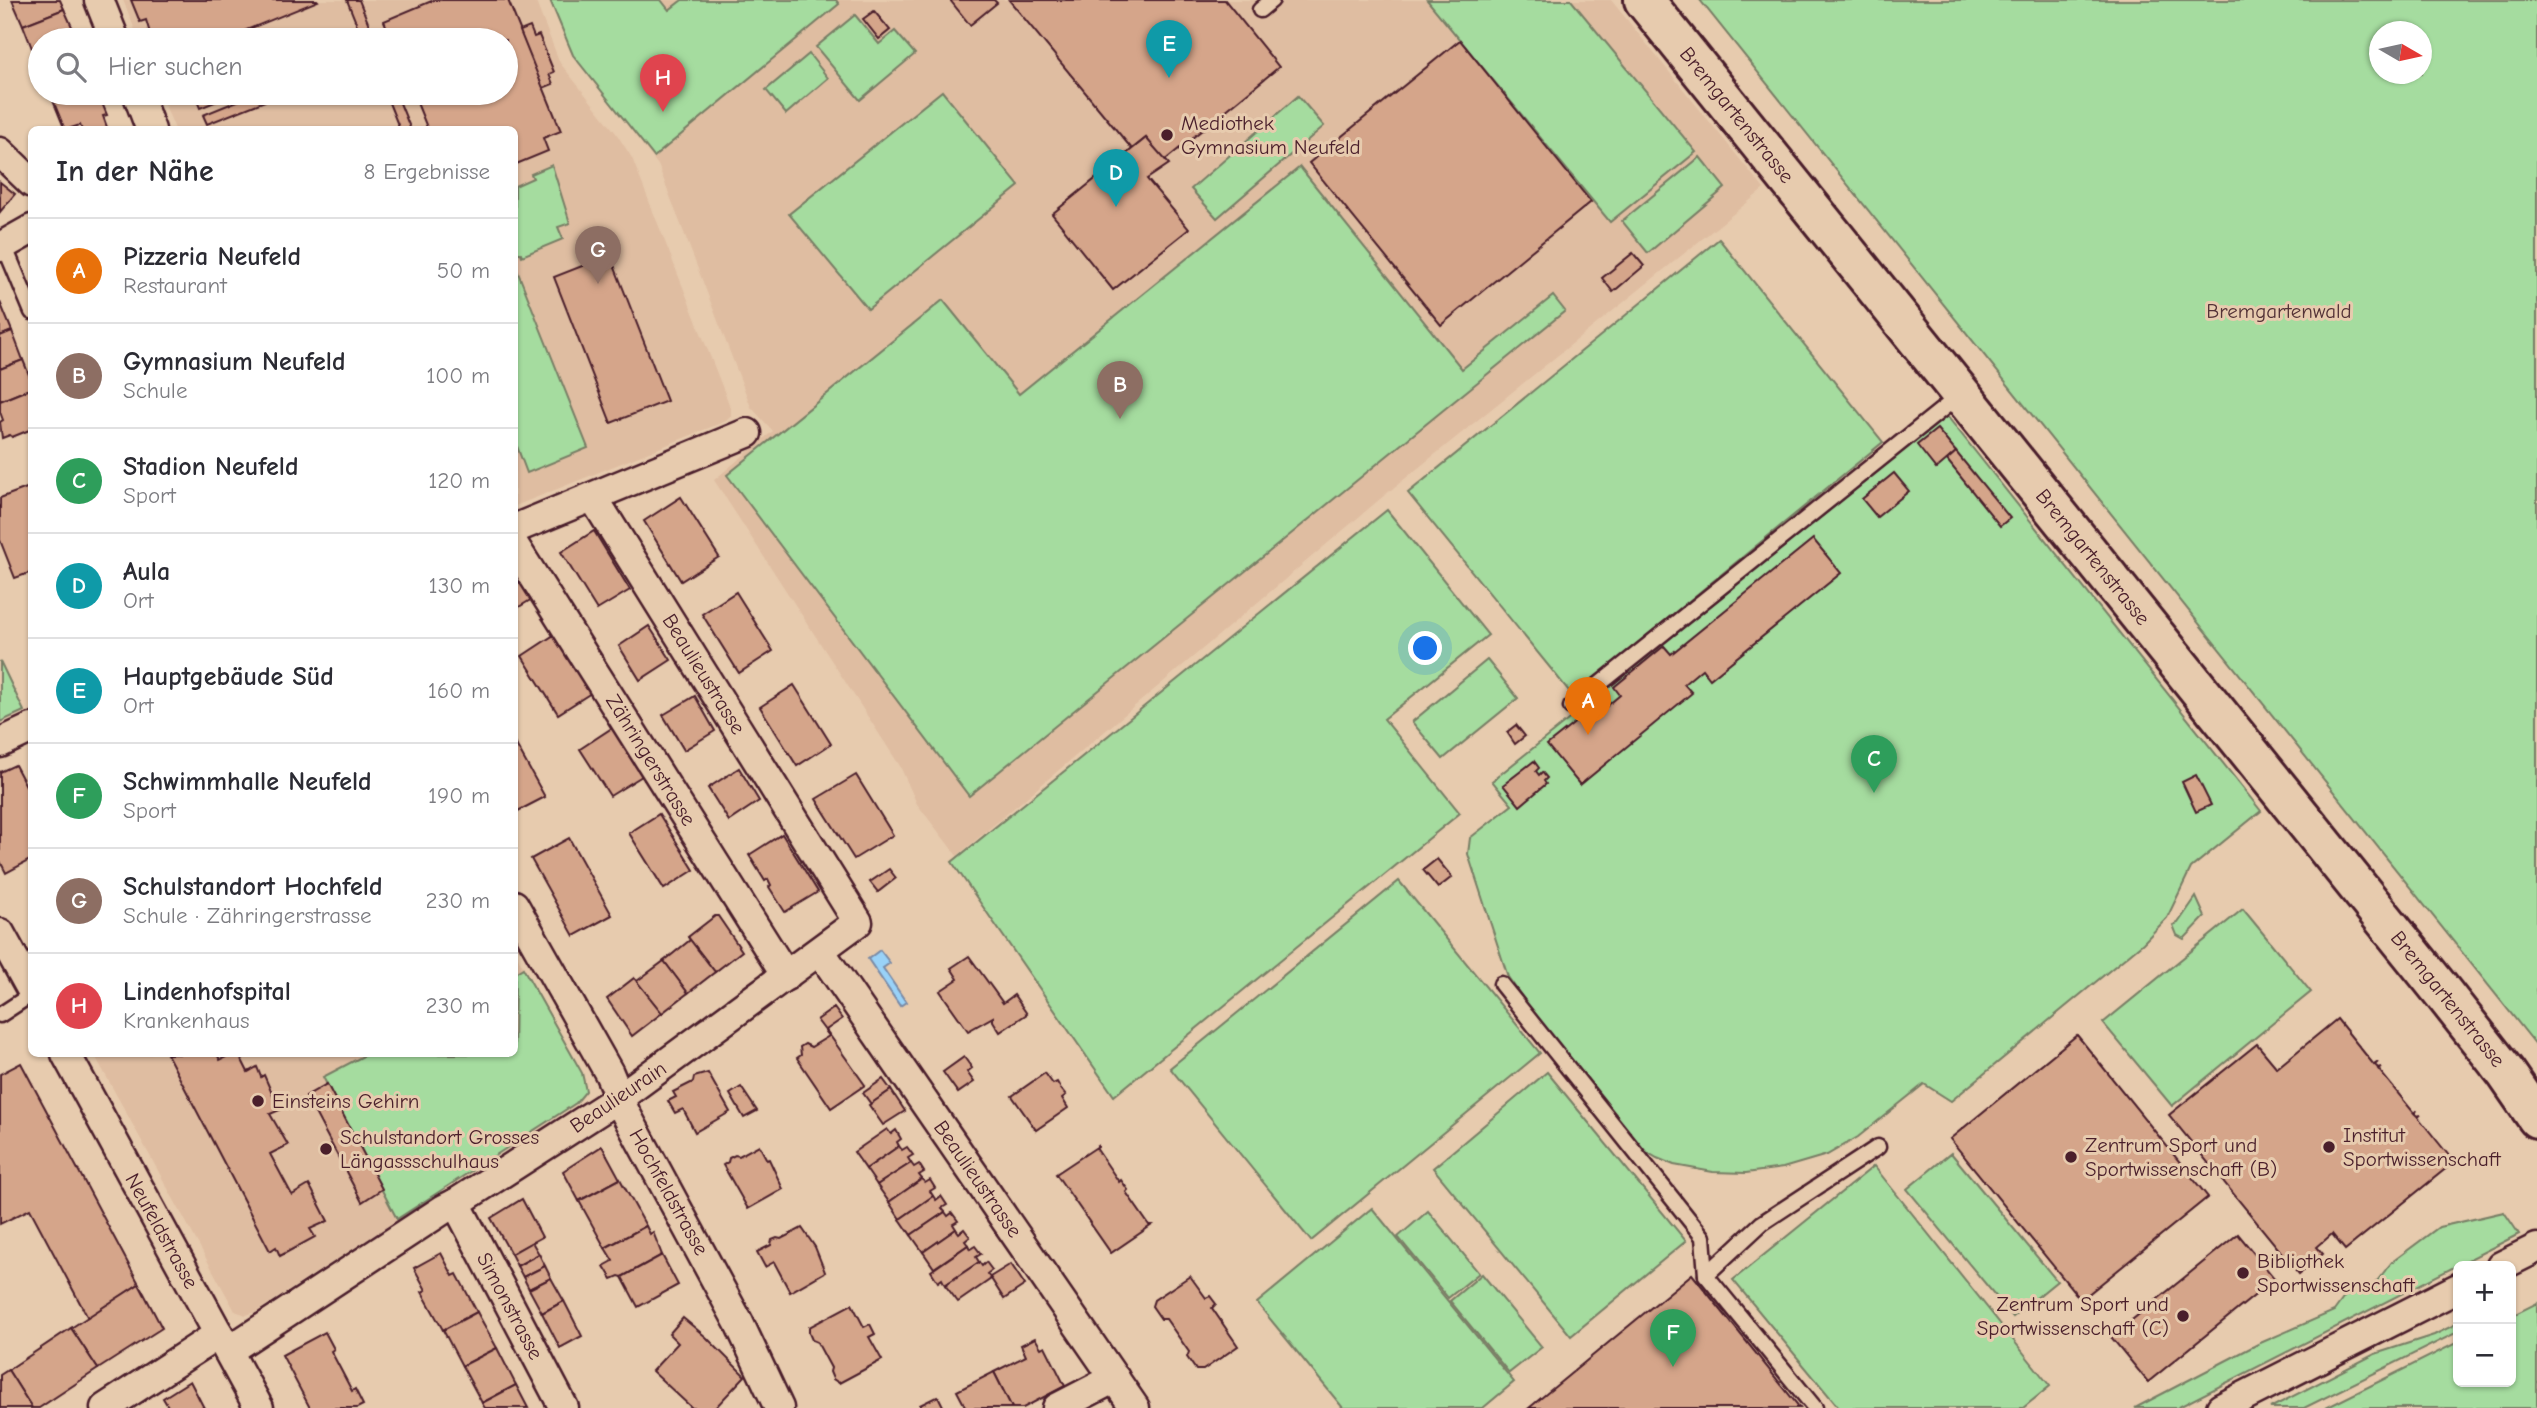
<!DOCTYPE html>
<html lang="de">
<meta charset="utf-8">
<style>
:root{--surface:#fff;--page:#f2f2f3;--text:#2b2b33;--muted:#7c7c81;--line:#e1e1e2;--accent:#0b8043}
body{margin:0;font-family:"Comic Neue",sans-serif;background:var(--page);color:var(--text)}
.controls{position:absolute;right:21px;bottom:21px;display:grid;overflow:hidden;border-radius:10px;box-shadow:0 2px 5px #0004}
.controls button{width:63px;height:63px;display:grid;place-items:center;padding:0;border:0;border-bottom:2px solid var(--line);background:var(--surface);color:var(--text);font:35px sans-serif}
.compass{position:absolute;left:2369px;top:21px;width:63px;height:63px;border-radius:50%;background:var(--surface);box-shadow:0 2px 5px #0004;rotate:99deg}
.you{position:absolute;left:1426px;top:649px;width:24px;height:24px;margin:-18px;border:5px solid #fff;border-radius:50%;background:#1a73e8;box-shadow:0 0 0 10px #1a73e833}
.badge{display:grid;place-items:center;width:46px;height:46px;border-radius:50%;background:var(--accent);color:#fff;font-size:23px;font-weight:700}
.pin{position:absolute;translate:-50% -58px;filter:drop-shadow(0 2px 4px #0008)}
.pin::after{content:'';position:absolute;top:37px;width:24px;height:21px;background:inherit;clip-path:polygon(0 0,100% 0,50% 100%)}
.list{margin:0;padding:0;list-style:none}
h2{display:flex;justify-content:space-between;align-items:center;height:91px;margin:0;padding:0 28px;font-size:30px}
h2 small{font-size:23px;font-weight:400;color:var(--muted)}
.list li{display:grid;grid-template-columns:46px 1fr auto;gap:21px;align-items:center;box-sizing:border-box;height:105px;padding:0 28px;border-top:2px solid var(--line)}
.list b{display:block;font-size:26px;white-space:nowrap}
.list p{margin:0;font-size:23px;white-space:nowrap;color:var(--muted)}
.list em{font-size:23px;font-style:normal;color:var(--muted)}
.icon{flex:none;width:38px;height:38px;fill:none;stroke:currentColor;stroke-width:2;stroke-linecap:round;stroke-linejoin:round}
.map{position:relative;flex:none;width:2537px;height:1408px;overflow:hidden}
.search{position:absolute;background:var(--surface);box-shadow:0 2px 5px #0004;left:28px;top:28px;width:490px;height:77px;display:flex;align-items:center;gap:18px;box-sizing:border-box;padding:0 24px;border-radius:38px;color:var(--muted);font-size:26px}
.panel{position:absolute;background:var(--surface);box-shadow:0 2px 5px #0004;left:28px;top:126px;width:490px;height:931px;border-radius:10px}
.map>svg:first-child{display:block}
</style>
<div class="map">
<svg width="2537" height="1408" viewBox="0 0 2537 1408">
<rect width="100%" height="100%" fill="#e7cbae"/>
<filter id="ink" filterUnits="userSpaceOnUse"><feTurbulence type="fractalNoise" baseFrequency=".0143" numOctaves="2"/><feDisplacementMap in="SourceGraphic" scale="14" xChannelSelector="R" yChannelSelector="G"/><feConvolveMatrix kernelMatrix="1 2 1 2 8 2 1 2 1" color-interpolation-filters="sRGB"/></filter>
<g filter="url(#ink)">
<!-- built -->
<g fill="#dfbda1">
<path d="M123 0H535L560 63 616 133 632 158 731 409V416L726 421 515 506 514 130 175 129 160 93H506V40H139Z"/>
<path d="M550 0H1611L1764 189 1386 494 957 856 917 804 900 766 714 480 773 431 751 407 658 165 573 55Z"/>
<path d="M515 952 582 1073 586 1091 581 1100 256 1312 246 1315 235 1311 94 1054H514Z"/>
</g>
<!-- green -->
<g fill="#a5dc9f" stroke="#787e65" stroke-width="2" fill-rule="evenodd">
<path d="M550 0H661L669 10 682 0H836L839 4 654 157 573 55Z"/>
<path d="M1427 0H1571L1696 152 1610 222Z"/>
<path d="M1700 0H2537V1046ZM2380 32H2422V74H2380Z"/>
<path d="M855 15 879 44 895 31 915 54 860 100 816 47Z"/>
<path d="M809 54 828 78 786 114 766 90Z"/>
<path d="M942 91 1019 186 868 309 789 214Z"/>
<path d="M1298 96 1324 126 1217 218 1191 189Z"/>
<path d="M1700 157 1725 188 1648 253 1622 221Z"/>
<path d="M552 165 570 223 558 227 563 239 522 256 521 253H515V186L533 178 531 174Z"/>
<path d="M1300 167 1462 369 1553 296 1565 311 969 796 727 475 943 300 1019 394Z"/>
<path d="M1719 239 1883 442 1573 696 1408 493Z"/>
<path d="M515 265 588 448 527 473 515 441Z"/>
<path d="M1947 416 2261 811 2191 868 2167 918 2143 943 1951 1101 1924 1084 1858 1137 1827 1155 1783 1168 1746 1173 1713 1172 1674 1165 1657 1158 1640 1148 1609 1120 1508 977 1468 854 1470 838 1512 805 1492 781Z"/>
<path d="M1387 510 1488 635 1384 719 1460 813 1114 1096 952 862Z"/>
<path d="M1487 660 1518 698 1443 759 1412 722Z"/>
<path d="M0 661 24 711 0 722Z"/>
<path d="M1399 881 1540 1053 1311 1241 1170 1068Z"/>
<path d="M2196 897 2205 917 2184 939 2177 935 2173 925 2178 923Z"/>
<path d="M2243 909 2311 992 2172 1106 2103 1023Z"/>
<path d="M523 968 582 1073 586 1091 576 1103 397 1219 323 1077 367 1054H514L515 973Z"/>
<path d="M1547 1072 1686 1241 1571 1336 1433 1168Z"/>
<path d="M1951 1153 2057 1281 2013 1317 1907 1189Z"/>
<path d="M1874 1166 2050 1386 2023 1408H1839L1733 1280Z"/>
<path d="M1372 1208 1514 1382 1483 1408H1343L1257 1303Z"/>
<path d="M1428 1211 1479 1273 1448 1298 1398 1237Z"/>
<path d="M2504 1212 2519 1234 2177 1408H2135L2258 1344 2334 1311 2345 1296 2373 1286 2392 1262 2439 1227Z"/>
<path d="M1482 1274 1542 1347 1509 1373 1450 1301Z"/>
<path d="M2537 1303V1408H2326L2458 1342V1382H2511V1316Z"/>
<path d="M2458 1323V1332L2304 1408H2270L2375 1354 2434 1335Z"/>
</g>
<!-- water -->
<path fill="#99d2f8" stroke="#798aa6" stroke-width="2" d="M880 950 890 963 883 968 906 1002 900 1006 868 959Z"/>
<!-- building -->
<g fill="#d5a58a" stroke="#4a1f2b" stroke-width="2">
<path d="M12 0H60L64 9 23 25Z"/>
<path d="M131 0H317L318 1 222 40H152L146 20 140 22Z"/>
<path d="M347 0H359L375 40H363Z"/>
<path d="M434 0H508L561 131 543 138 548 151 514 165V130H428L413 93H506V40H392L384 21Z"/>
<path d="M950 0H994L997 3 970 25Z"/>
<path d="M1009 0H1225L1279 67 1164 161 1146 138 1132 149Z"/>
<path d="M64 9 78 40H40V69L23 25Z"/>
<path d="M874 11 890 30 879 39 863 19Z"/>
<path d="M530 27 534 37 539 35 554 72 549 74 553 84 543 88 520 31Z"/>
<path d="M1460 40 1591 202 1441 325 1309 163Z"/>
<path d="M50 93H98L107 115 103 116 108 130H82L80 125 65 130Z"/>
<path d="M208 93H237L200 108 196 98Z"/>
<path d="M257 93H285L207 124 203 115Z"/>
<path d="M385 93H396L411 130H400Z"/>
<path d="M1146 138 1169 164 1147 179 1189 229 1113 290 1052 214Z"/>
<path d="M0 182 15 194 0 212Z"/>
<path d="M1633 253 1644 266 1613 292 1602 278Z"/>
<path d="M610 255 667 401 611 423 554 277Z"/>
<path d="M0 302 12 331 0 336Z"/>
<path d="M12 331 23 360 0 369V336Z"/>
<path d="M23 360 32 382V388L0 401V369Z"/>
<path d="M32 388V429L12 437 10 435 2 438 0 422 3 420 0 412V401Z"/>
<path d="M1937 429 1956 452 1936 469 1917 445Z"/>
<path d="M1956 452 2010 518 2000 526 1947 460Z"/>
<path d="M1894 473 1909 491 1877 517 1862 499Z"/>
<path d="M32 486V572L15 578 0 540V498Z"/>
<path d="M681 497 719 557 681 581 644 521Z"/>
<path d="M594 531 630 590 597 610 561 552Z"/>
<path d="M1813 539 1841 573 1710 679 1702 669 1684 684 1692 693 1580 785 1547 745 1592 709 1593 710 1604 702 1607 706 1620 695 1614 687 1664 646 1671 654Z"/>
<path d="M514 571 532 599 514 610Z"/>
<path d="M736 592 773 651 739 673 702 614Z"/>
<path d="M649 626 671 660 640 680 619 646Z"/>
<path d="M554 635 591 693 558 714 522 656Z"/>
<path d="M794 685 831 744 797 766 760 707Z"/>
<path d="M695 696 715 731 684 750 663 715Z"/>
<path d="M1516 725 1525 736 1515 744 1507 732Z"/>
<path d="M612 728 642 776 610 796 580 749Z"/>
<path d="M514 741 545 797 514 813Z"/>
<path d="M1534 761 1539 768 1536 771 1539 775 1542 772 1547 778 1544 781 1546 784 1520 806 1503 785Z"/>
<path d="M15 765 32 797V801L27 803 32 813 28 815 32 821V859L6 873 0 861V772Z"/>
<path d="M739 768 759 801 729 821 708 788Z"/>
<path d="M856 775 893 835 854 859 816 799Z"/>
<path d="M2196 775 2211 805 2196 812 2182 782Z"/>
<path d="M659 814 694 870 664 889 629 833Z"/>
<path d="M782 834 818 892 785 912 769 887 771 885 768 879 765 881 749 855Z"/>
<path d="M569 838 612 915 574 936 531 859Z"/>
<path d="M1437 859 1452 877 1438 888 1423 870Z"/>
<path d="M889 869 896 878 878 892 870 882Z"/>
<path d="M715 916H718L742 951 715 972 688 937Z"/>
<path d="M688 937 715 972 688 993 664 961 690 940Z"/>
<path d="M969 956 1003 1003 1014 995 1027 1014 1000 1032 993 1021V1017L968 1031 940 991 958 979 951 968Z"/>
<path d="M664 961 688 993 662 1013 634 978 637 981Z"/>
<path d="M634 978 662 1013 632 1036 607 999Z"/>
<path d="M834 1008 842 1019 826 1030 865 1085 831 1108 797 1058 801 1055 800 1047 805 1044 811 1047 829 1036 817 1020Z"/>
<path d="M2337 1019 2374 1065 2378 1062 2375 1065 2378 1068 2381 1067 2378 1069 2414 1113 2417 1110 2415 1114 2417 1116 2421 1115 2418 1117 2454 1162 2345 1250 2332 1234 2317 1247 2323 1254 2299 1274 2169 1115 2257 1044 2277 1068Z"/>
<path d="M2077 1035 2208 1197 2081 1300 1950 1139Z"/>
<path d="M167 1054H217L220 1060 232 1054H239L248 1072 257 1067 261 1077 264 1075 274 1098H277L282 1109 270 1114 288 1145 270 1154 292 1195 309 1185 312 1190 328 1221 310 1229 315 1237 280 1256 276 1247 270 1251Z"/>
<path d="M964 1057 972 1068 967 1072 974 1082 958 1093 943 1072Z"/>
<path d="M21 1063 139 1284 88 1318 30 1209 0 1224V1074Z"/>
<path d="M708 1073 730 1112 695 1132 683 1109 675 1113 668 1101 676 1097 673 1092 693 1082 694 1077Z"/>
<path d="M1045 1073 1053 1084 1057 1082 1061 1089 1066 1095 1062 1098 1068 1108 1036 1130 1012 1096Z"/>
<path d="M883 1079 891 1090 871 1104 863 1093Z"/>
<path d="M327 1084 382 1189 362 1202 306 1096Z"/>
<path d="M741 1087 757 1111 744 1118 730 1094Z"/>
<path d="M891 1090 905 1111 883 1125 869 1105Z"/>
<path d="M887 1129 891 1134 896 1130 901 1139 897 1142 899 1146 866 1169 854 1152Z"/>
<path d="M759 1145 767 1160 769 1159 783 1189 748 1209 723 1165 728 1162 729 1158 735 1155 739 1156Z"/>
<path d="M602 1146 620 1179 579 1201 563 1171Z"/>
<path d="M899 1146 902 1150 907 1147 913 1155 908 1158 911 1163 877 1185 866 1169Z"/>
<path d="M1098 1147 1096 1148 1119 1182 1121 1180 1128 1190 1126 1192 1149 1225H1152L1111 1253 1056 1174 1098 1146Z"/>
<path d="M911 1163 914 1167 919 1164 924 1172 919 1175 922 1179 889 1202 877 1185Z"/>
<path d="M620 1179 646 1226 605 1248 579 1201Z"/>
<path d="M922 1179 925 1183 930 1180 935 1188 930 1191 933 1196 900 1219 889 1202Z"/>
<path d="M933 1196 936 1200 941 1196 947 1205 942 1208 945 1212 911 1235 900 1219Z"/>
<path d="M522 1199 542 1237 511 1254 491 1218Z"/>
<path d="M945 1212 948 1216 952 1213 958 1221 953 1224 956 1229 923 1252 911 1235Z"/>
<path d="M646 1226 650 1234 653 1232 662 1255 622 1277 619 1276 612 1279 604 1266 613 1261 605 1248Z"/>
<path d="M802 1228 815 1247 825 1272 790 1292 774 1262 765 1267 757 1252 771 1245 772 1240 777 1238 781 1239Z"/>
<path d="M956 1229 959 1233 964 1229 970 1237 965 1241 968 1245 934 1268 923 1252Z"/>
<path d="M2238 1234 2275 1279 2148 1382 2111 1337Z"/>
<path d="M532 1242 539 1254 517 1266 511 1254Z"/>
<path d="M968 1245 970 1249 975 1246 981 1254 976 1257 979 1262 945 1285 942 1279 938 1282 931 1271Z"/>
<path d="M441 1253 453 1276 457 1274 477 1312 443 1330 422 1292 426 1290 414 1268Z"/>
<path d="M539 1254 545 1266 523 1277 517 1266Z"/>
<path d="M662 1255 678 1285 638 1307 622 1277Z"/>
<path d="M979 1262 982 1266 986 1262 992 1270 987 1274 991 1279 958 1302 945 1285Z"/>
<path d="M1011 1264 1025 1285 1004 1299 990 1277Z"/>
<path d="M545 1266 551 1278 529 1289 523 1277Z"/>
<path d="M1692 1274 1800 1408H1529Z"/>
<path d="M1190 1276 1206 1298 1210 1296 1216 1304 1212 1308 1238 1346 1203 1370H1196L1187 1357 1189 1352 1166 1319H1161L1152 1306 1154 1300Z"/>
<path d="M551 1278 564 1301 542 1313 529 1289Z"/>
<path d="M139 1284 162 1328 98 1369 71 1328Z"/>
<path d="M564 1301 582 1336 560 1348 542 1313Z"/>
<path d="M852 1304 864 1327 870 1324 875 1334 869 1337 882 1360 839 1383 833 1379 830 1372 831 1368 817 1342 812 1340 809 1333V1327Z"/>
<path d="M477 1312 497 1348 462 1366 443 1330Z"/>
<path d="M683 1318 706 1337 745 1376 715 1408H692L652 1371 678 1343 669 1334Z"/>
<path d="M71 1328 98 1369 39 1408H32L8 1370Z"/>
<path d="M325 1332 334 1349 331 1351 352 1391 355 1389 363 1405 357 1408H310L282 1355Z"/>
<path d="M1035 1338 1041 1348 1045 1346 1065 1386 1023 1408H1012L994 1372 1026 1356 1021 1345Z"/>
<path d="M497 1348 516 1385 482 1403 462 1366Z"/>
<path d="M8 1370 32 1408H0V1375Z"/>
<path d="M994 1372 1012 1408H966L957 1391Z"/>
<path d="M190 1381 204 1408H169L163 1398Z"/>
<path d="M516 1385 528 1408H485L483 1405 482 1403Z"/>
<path d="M938 1396 944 1408H922L920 1405Z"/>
</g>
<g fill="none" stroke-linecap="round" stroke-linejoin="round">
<defs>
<g id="lane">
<path d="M1260 10 1272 0"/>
<path d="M4 245 32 312"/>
<path d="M1571 707 1960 395"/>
<path d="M1501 984 1703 1237 1706 1275 1815 1408"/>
<path d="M0 1015 32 994"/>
<path d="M1706 1275 1762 1223 1878 1147"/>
</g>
<g id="street">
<path d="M99 0 115 40"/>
<path d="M137 93 151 130"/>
<path d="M0 152 32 183"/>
<path d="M0 247 32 229"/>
<path d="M514 529 747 433"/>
<path d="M514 545 786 976"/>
<path d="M0 743 32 728"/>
<path d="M514 905 609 1073 626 1114 739 1323 779 1408"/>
<path d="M0 933 32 991"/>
<path d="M820 951 1135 1408"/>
<path d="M66 1054 259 1408"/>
<path d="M456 1203 564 1408"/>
<path d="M2501 1266 2537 1248"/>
<path d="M228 1351 444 1209 456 1203 619 1098 858 922 593 497"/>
<path d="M105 1408 219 1334"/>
<path d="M1057 1408 1115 1378"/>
<path d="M2221 1408 2458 1288"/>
</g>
<path id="secondary" d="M1644 0 2440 989 2506 1073 2537 1118"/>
</defs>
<!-- lane casing -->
<use href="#lane" stroke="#4a1f2b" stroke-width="19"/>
<!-- street casing -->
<use href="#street" stroke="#4a1f2b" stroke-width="33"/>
<!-- secondary casing -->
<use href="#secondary" stroke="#4a1f2b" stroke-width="44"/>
<!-- lane -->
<use href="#lane" stroke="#e7cbae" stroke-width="14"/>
<!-- street -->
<use href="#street" stroke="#e7cbae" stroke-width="28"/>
<!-- secondary -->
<use href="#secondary" stroke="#e7cbae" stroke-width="38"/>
</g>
</g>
<!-- markers -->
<g fill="#4a1f2b" stroke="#e7cbae" stroke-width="2.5">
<circle cx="1167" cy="135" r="7"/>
<circle cx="258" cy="1101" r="7"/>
<circle cx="2329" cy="1147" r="7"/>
<circle cx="326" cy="1149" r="7"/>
<circle cx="2071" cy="1157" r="7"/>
<circle cx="2243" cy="1273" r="7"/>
<circle cx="2183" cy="1316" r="7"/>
</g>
<g text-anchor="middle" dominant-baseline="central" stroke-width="6" stroke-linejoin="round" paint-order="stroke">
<!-- street labels -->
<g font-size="21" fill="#4a1f2b" stroke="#e7cbae">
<text transform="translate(1737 115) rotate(51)">Bremgartenstrasse</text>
<text transform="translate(2093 557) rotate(51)">Bremgartenstrasse</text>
<text transform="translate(704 674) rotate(58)">Beaulieustrasse</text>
<text transform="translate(651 760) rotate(58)">Zähringerstrasse</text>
<text transform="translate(2448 999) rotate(51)">Bremgartenstrasse</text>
<text transform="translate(618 1097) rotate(-34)">Beaulieurain</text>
<text transform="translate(978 1179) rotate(55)">Beaulieustrasse</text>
<text transform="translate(669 1192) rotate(61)">Hochfeldstrasse</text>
<text transform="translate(162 1231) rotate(61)">Neufeldstrasse</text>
<text transform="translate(510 1306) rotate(62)">Simonstrasse</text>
</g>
<!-- poi labels -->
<g font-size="21" fill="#4a1f2b" stroke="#e7cbae" text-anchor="start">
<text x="1181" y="123">Mediothek<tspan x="1181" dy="24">Gymnasium Neufeld</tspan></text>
<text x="272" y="1101">Einsteins Gehirn</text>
<text x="2343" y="1135">Institut<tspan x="2343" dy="24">Sportwissenschaft</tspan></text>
<text x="340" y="1137">Schulstandort Grosses<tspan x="340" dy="24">Längassschulhaus</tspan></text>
<text x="2085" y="1145">Zentrum Sport und<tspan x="2085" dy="24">Sportwissenschaft (B)</tspan></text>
<text x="2257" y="1261">Bibliothek<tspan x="2257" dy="24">Sportwissenschaft</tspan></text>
<text x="2169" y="1304" text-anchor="end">Zentrum Sport und<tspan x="2169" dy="24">Sportwissenschaft (C)</tspan></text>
</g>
<!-- park labels -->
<g font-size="21" fill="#533237" stroke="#e7cbae">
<text x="2279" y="311">Bremgartenwald</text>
</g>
</g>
</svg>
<div class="controls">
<button>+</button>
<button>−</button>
</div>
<svg class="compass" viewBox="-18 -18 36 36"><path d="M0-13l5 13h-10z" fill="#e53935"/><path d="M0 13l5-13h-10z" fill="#7c7c81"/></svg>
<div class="you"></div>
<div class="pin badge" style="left:1588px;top:735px;background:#e8710a">A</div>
<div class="pin badge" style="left:1120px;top:419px;background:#8d6e63">B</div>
<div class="pin badge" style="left:1874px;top:793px;background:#2e9e5b">C</div>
<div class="pin badge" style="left:1116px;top:207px;background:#0f9aa8">D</div>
<div class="pin badge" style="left:1169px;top:78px;background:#0f9aa8">E</div>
<div class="pin badge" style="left:1673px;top:1367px;background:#2e9e5b">F</div>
<div class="pin badge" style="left:598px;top:284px;background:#8d6e63">G</div>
<div class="pin badge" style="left:663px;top:112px;background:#e0444e">H</div>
<div class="search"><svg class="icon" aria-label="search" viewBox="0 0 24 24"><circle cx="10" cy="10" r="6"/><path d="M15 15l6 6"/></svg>Hier suchen</div>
<section class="panel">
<h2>In der Nähe<small>8 Ergebnisse</small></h2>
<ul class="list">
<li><span class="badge" style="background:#e8710a">A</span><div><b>Pizzeria Neufeld</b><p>Restaurant</p></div><em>50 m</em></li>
<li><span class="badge" style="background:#8d6e63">B</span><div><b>Gymnasium Neufeld</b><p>Schule</p></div><em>100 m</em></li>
<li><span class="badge" style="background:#2e9e5b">C</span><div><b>Stadion Neufeld</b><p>Sport</p></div><em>120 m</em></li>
<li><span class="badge" style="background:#0f9aa8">D</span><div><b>Aula</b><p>Ort</p></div><em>130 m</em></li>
<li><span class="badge" style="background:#0f9aa8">E</span><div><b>Hauptgebäude Süd</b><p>Ort</p></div><em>160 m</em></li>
<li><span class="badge" style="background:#2e9e5b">F</span><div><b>Schwimmhalle Neufeld</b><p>Sport</p></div><em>190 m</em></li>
<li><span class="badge" style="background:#8d6e63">G</span><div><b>Schulstandort Hochfeld</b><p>Schule · Zähringerstrasse</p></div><em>230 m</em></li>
<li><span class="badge" style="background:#e0444e">H</span><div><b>Lindenhofspital</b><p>Krankenhaus</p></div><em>230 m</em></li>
</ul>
</section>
</div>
